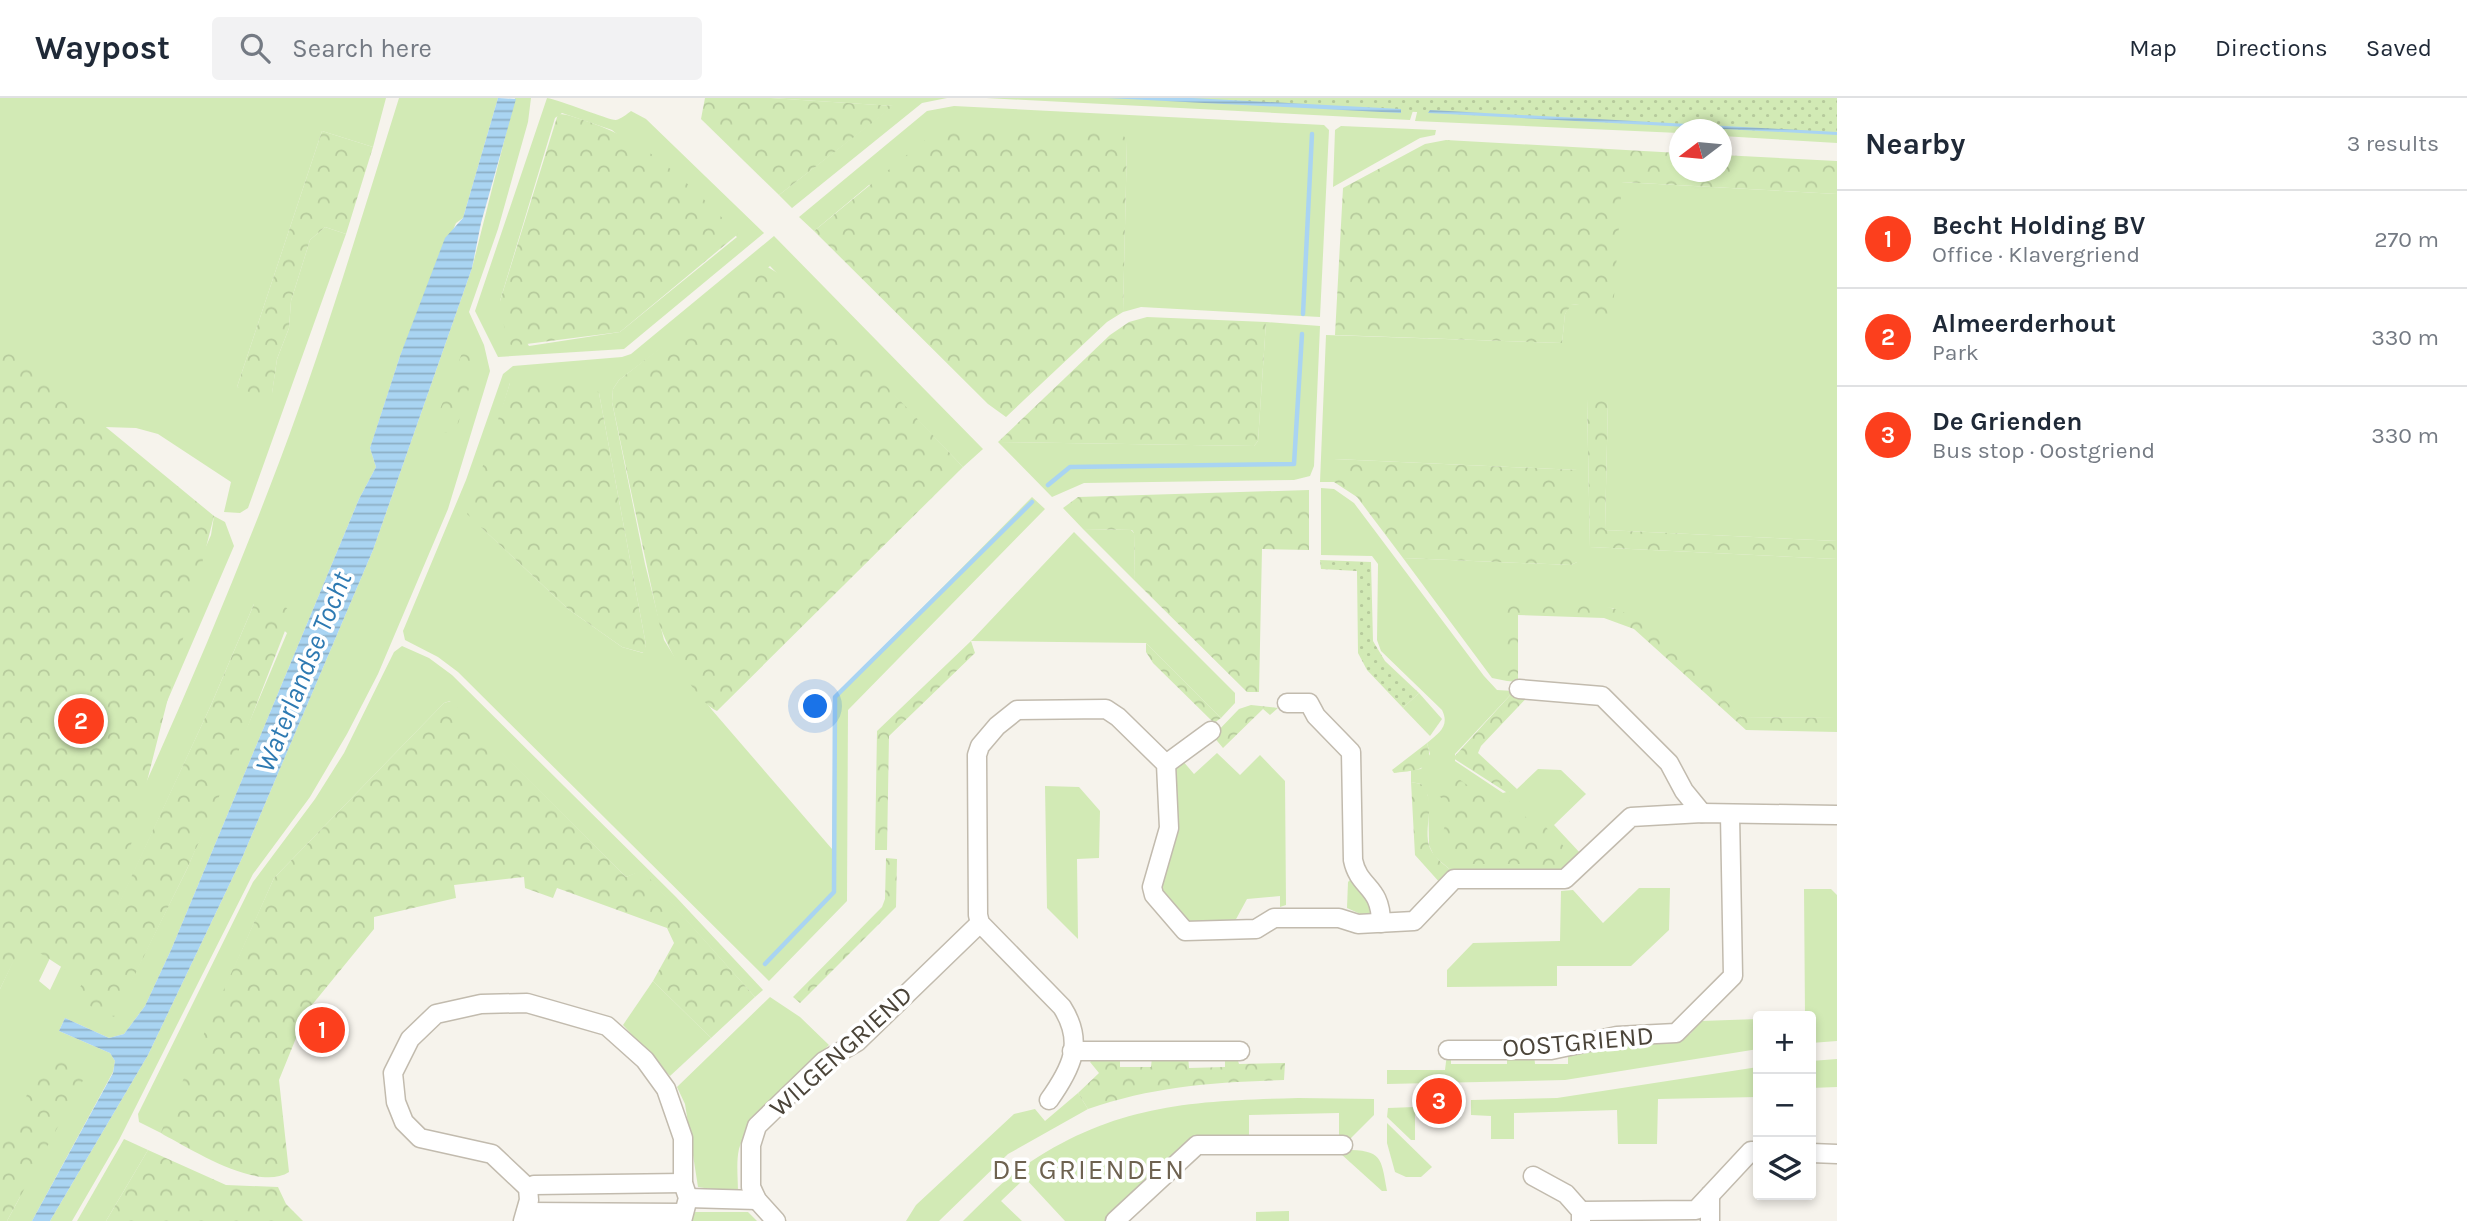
<!DOCTYPE html>
<meta charset="utf-8">
<style>
:root{--surface:#fff;--page:#f2f2f3;--text:#1f2937;--muted:#747a83;--line:#e0e1e3;--accent:#fc3f1d}
body{margin:0;font-family:Karla,sans-serif;background:var(--page);color:var(--text)}
.controls{position:absolute;right:21px;bottom:21px;display:grid;overflow:hidden;border-radius:7px;box-shadow:0 4px 10px #0003}
.controls button{width:63px;height:63px;display:grid;place-items:center;padding:0;border:0;border-bottom:2px solid var(--line);background:var(--surface);color:var(--text);font:35px sans-serif}
.compass{position:absolute;left:1669px;top:21px;width:63px;height:63px;border-radius:50%;background:var(--surface);box-shadow:0 4px 10px #0003;rotate:254deg}
.you{position:absolute;left:816px;top:609px;width:24px;height:24px;margin:-18px;border:5px solid #fff;border-radius:50%;background:#1a73e8;box-shadow:0 0 0 10px #1a73e833}
.badge{display:grid;place-items:center;width:46px;height:46px;border-radius:50%;background:var(--accent);color:#fff;font-size:23px;font-weight:700}
.pin{position:absolute;translate:-50% -50%;border:4px solid #fff;box-shadow:0 2px 7px #0006}
.list{margin:0;padding:0;list-style:none}
h2{display:flex;justify-content:space-between;align-items:center;height:91px;margin:0;padding:0 28px;font-size:30px}
h2 small{font-size:23px;font-weight:400;color:var(--muted)}
.list li{display:grid;grid-template-columns:46px 1fr auto;gap:21px;align-items:center;box-sizing:border-box;height:98px;padding:0 28px;border-top:2px solid var(--line)}
.list b{display:block;font-size:26px;white-space:nowrap}
.list p{margin:0;font-size:23px;white-space:nowrap;color:var(--muted)}
.list em{font-size:23px;font-style:normal;color:var(--muted)}
.icon{flex:none;width:38px;height:38px;fill:none;stroke:currentColor;stroke-width:2;stroke-linecap:round;stroke-linejoin:round}
.map{position:relative;flex:none;width:1837px;height:1123px;overflow:hidden}
header{display:flex;align-items:center;gap:42px;box-sizing:border-box;height:98px;padding:0 35px;background:var(--surface);border-bottom:2px solid var(--line)}
header strong{font-size:33px}
nav{display:flex;gap:38px;margin-inline-start:auto;font-size:24px}
.search{width:490px;height:63px;background:var(--page);display:flex;align-items:center;gap:18px;box-sizing:border-box;padding:0 24px;border-radius:7px;color:var(--muted);font-size:26px}
main{display:flex}
aside{flex:1;background:var(--surface)}
.map>svg:first-child{display:block}
</style>
<header>
<strong>Waypost</strong>
<div class="search"><svg class="icon" aria-label="search" viewBox="0 0 24 24"><circle cx="10" cy="10" r="6"/><path d="M15 15l6 6"/></svg>Search here</div>
<nav><a>Map</a><a>Directions</a><a>Saved</a></nav>
</header>
<main>
<div class="map">
<svg width="1837" height="1123" viewBox="0 0 1837 1123">
<defs>
<pattern id="forest-crowns" width="20" height="18" patternUnits="userSpaceOnUse" patternTransform="scale(1.75)"><rect width="20" height="18" fill="#d2eab5"/><path d="M2 6a3 3 0 1 1 6 0M12 15a3 3 0 1 1 6 0" fill="none" stroke="#b6ca9c"/></pattern>
<pattern id="garden-dots" width="8" height="8" patternUnits="userSpaceOnUse" patternTransform="scale(1.75)"><rect width="8" height="8" fill="#d2eab5"/><path d="M2 2h.1M6 6h.1" fill="none" stroke="#b6ca9c" stroke-width="1.8" stroke-linecap="round"/></pattern>
<pattern id="water-rules" width="6" height="5" patternUnits="userSpaceOnUse" patternTransform="scale(1.75)"><rect width="6" height="5" fill="#a9d4f2"/><path d="M0 2.5h6" fill="none" stroke="#8caec5"/></pattern>
</defs>
<rect width="100%" height="100%" fill="#f6f3ec"/>
<!-- grass -->
<g fill="#d2eab5" fill-rule="evenodd">
<path d="M0 0H386L373 49 322 33 237 289 272 295 277 261 289 230 291 203 310 142 325 129 346 136 248 410 240 415 224 414 231 384 158 336 136 330 73 328 0 273Z"/>
<path d="M399 0H498L463 120 456 125 400 258 375 335 370 350 376 369 359 401 171 852 145 908 124 936 109 940 65 920 59 933 110 955 115 963 113 974 32 1123H7L20 1099 0 1049V891L182 503 211 437 214 418 225 424 234 448 116 722 39 883 50 892C133 718 212 542 280 362 325 243 361 121 399 0ZM254 506 287 535 187 771 113 919 104 839 211 607Z"/>
<path d="M515 0H531L528 24 498 131 469 214 484 247 490 273 448 411 378 576 347 636 310 699 253 776 119 1042 72 1123H50L148 957 242 760 373 452 472 170Z"/>
<path d="M547 0C560 2 611 23 616 22 621 21 627 16 631 13L646 21 764 135 624 251 498 259 475 213ZM562 15 612 32 737 139 620 234 529 248 500 203 555 20Z"/>
<path d="M771 0H947L922 5 792 110 779 97 893 8Z"/>
<path d="M986 0H1417L1410 22Z"/>
<path d="M1493 0 1837 23V45L1722 38V32H1680L1679 35 1415 23 1419 6Z"/>
<path d="M954 8 1324 27 1329 32 1320 219 1141 209 1123 214 1127 43 869 87 814 133 799 119 927 13Z"/>
<path d="M1341 28 1436 32 1435 37 1420 40 1333 89 1335 32Z"/>
<path d="M1621 84 1837 96V443L1605 432 1608 302H1587L1590 449 1837 461V620L1742 619 1613 510 1508 508 1507 583 1492 580 1403 460 1571 467 1577 464V372L1335 361 1334 384H1320L1326 237 1562 245 1565 216 1570 207 1579 206 1619 99Z"/>
<path d="M774 138 983 351 963 369 770 168 619 282 613 291 612 304 645 466 664 542 687 579 712 612 832 751 834 599 1032 399 1045 411 848 612 847 803 769 883 458 574 438 559 405 542 403 533 466 382 503 276 513 268 622 259 631 256ZM510 285 599 295 646 547 643 555 622 549 568 511 482 430 485 368Z"/>
<path d="M1266 224 1320 228 1314 368 1310 378 1294 382 1084 385 1052 399 998 344 1254 348 1258 343Z"/>
<path d="M1321 390 1334 391 1354 405 1484 578 1497 592 1514 593 1455 656V663L1503 695 1517 691 1538 671 1561 672 1586 696 1554 727 1581 756 1566 772 1555 777 1453 774 1434 758 1429 747 1428 698 1421 686 1411 684V672L1421 671 1430 656 1427 645C1439 635 1450 628 1442 612L1381 553 1377 542 1378 466 1372 458 1321 457Z"/>
<path d="M1083 431 1131 432 1134 435 1135 483Z"/>
<path d="M1074 434 1235 595V605L1221 620 1146 545 971 543Z"/>
<path d="M402 548 429 560 452 577 676 799 763 892 755 899 642 773 626 779 450 603 444 605 274 780 161 1035 139 1024 138 1016 253 784 315 701 344 655 394 554Z"/>
<path d="M1419 595 1442 621 1430 638 1403 610Z"/>
<path d="M1217 655 1240 677 1260 657 1285 683 1286 807 1280 809V798L1247 801 1235 823 1188 829 1163 802 1160 785 1172 666 1182 662 1194 676Z"/>
<path d="M1045 688 1079 689 1100 713 1099 760 1077 761 1078 841 1047 810Z"/>
<path d="M1352 780 1373 800V818L1367 819 1347 810 1348 784Z"/>
<path d="M1639 790H1670L1669 832 1631 868H1557V888L1447 889V872L1473 845 1560 843 1561 793 1573 792 1603 825Z"/>
<path d="M1804 791H1831L1837 797V943L1811 945V918H1805Z"/>
<path d="M653 883 711 940 670 978 623 927Z"/>
<path d="M770 899 800 919 829 947C803 973 748 1016 739 1051 736 1064 738 1081 738 1095L698 1089 685 1006 677 989Z"/>
<path d="M1758 921V951L1565 982 1387 986V972H1445L1447 956H1451V966H1507V956H1534L1535 966H1568V956L1582 950 1680 940 1690 936 1701 923Z"/>
<path d="M1837 961V989L1811 990V963Z"/>
<path d="M1758 969V999L1658 1001 1657 1046H1618L1617 1012 1514 1015V1041H1491V1018L1471 1017V1002L1557 1000Z"/>
<path d="M1078 995 1088 1011 1008 1056 939 1123H906L916 1107 1014 1016 1035 1011 1045 1023Z"/>
<path d="M1298 1000 1374 1001V1017L1348 1043 1339 1038V1015L1249 1017V1039L1189 1046 1106 1123H1065L1025 1080 1001 1103 1022 1123H963C982 1105 1001 1084 1023 1069 1114 1006 1192 1003 1298 1000Z"/>
<path d="M1415 1009V1042H1411L1387 1019 1388 1010Z"/>
<path d="M1387 1025 1432 1069 1421 1079H1406L1395 1074 1387 1045Z"/>
<path d="M124 1041 148 1052 106 1123H77Z"/>
<path d="M1345 1052C1382 1052 1381 1059 1387 1093H1382L1341 1056Z"/>
<path d="M1289 1113V1123H1256V1114Z"/>
<path d="M692 1114H748L757 1123H692Z"/>
</g>
<!-- forest -->
<g fill="url(#forest-crowns)">
<path d="M705 0H771L894 8 779 97 701 21Z"/>
<path d="M558 16C569 16 579 21 589 24 652 45 693 90 738 136L620 234 511 248 501 219 500 203Z"/>
<path d="M949 27 1122 35 1127 43 1123 214 1107 224 1006 319 988 306 814 133 942 28Z"/>
<path d="M322 33 373 49 346 136 325 129 310 142 291 203 289 230 277 261 272 296 263 300 237 289Z"/>
<path d="M1446 42 1679 55 1680 74H1722V57L1837 63V96L1622 84 1613 213 1608 217H1584L1579 206 1571 207 1565 216 1562 245 1335 237 1343 90 1425 46Z"/>
<path d="M766 168 781 177 963 369 717 613C695 604 666 547 659 525L612 304 613 291 619 282Z"/>
<path d="M1147 219 1266 224 1258 343 1254 348 998 344 1110 237 1129 224Z"/>
<path d="M0 242 214 418 113 818 211 607 254 506 273 505 287 510 290 520 233 667 187 771 114 919 79 903 76 898 83 883 23 844 0 891Z"/>
<path d="M466 245 476 268 457 329 446 335 436 334 435 324Z"/>
<path d="M577 278 589 282 599 295 646 547 644 555 622 549 568 511 467 416 510 285Z"/>
<path d="M1587 301 1608 302 1605 432 1837 443V461L1590 449Z"/>
<path d="M1334 361 1577 372V464L1571 467 1403 460 1357 399 1334 384Z"/>
<path d="M1309 392V452L1262 451 1259 594H1247L1135 483 1134 435 1132 432 1083 431 1063 410 1078 399Z"/>
<path d="M1513 506C1545 507 1584 502 1615 511 1652 522 1712 591 1742 619L1837 620V634L1746 632 1634 531 1604 520 1518 517V584L1507 583V508Z"/>
<path d="M971 543 975 555 889 638 887 752H875L877 633Z"/>
<path d="M1146 545 1221 620 1214 625 1153 565 1146 554Z"/>
<path d="M1514 593H1533L1481 648 1478 655 1517 691 1509 696 1453 660Z"/>
<path d="M451 603 626 779 642 772 755 899 711 940 653 883 674 845 667 830 557 790 553 800 525 790 524 779 454 787 456 800 374 819V831L307 913 279 982 289 1074C258 1094 193 1052 164 1037L161 1035 166 1020 274 780 444 605Z"/>
<path d="M1251 607 1278 610 1270 617 1263 611 1223 650 1213 638 1239 611Z"/>
<path d="M1427 645C1436 674 1415 672 1394 675L1392 672Z"/>
<path d="M1452 676 1496 708 1512 703 1537 732 1544 727 1571 756 1551 771 1539 766H1458L1443 733 1452 710 1437 696 1441 682Z"/>
<path d="M1411 684 1421 686C1438 702 1422 730 1430 750 1435 761 1445 767 1453 774L1441 786 1415 757Z"/>
<path d="M886 760 897 761 896 809 800 905 793 899 882 809 885 801Z"/>
<path d="M1236 956 1239 966 1285 965 1284 982C1216 984 1153 988 1088 1011L1078 995 1099 975 1090 964 1094 960 1120 957V969H1151L1152 959 1188 957 1189 970 1225 969V957Z"/>
<path d="M47 958H57L88 973 7 1123H0V1049Z"/>
<path d="M148 1052 226 1087 278 1089 286 1106 303 1123H106Z"/>
</g>
<!-- garden -->
<g fill="url(#garden-dots)">
<path d="M1162 0H1837V37Z"/>
<path d="M1320 462 1371 464 1373 543 1385 563 1419 595 1403 610 1367 572 1358 555 1357 473 1321 471Z"/>
</g>
<!-- water -->
<g fill="url(#water-rules)">
<path d="M498 0 516 1 481 125 472 170 373 452 242 760 148 957 50 1123H32L113 975 115 963 110 955 59 933 65 920 109 940 124 936 145 908 171 852 359 401 376 369 370 350 400 258 445 140 463 120Z"/>
<path d="M1108 0H1192L1401 11V15Z"/>
<path d="M1430 12 1837 34V37L1428 15Z"/>
</g>
<g fill="none" stroke-linecap="round" stroke-linejoin="round">
<!-- stream -->
<g stroke="#a9d4f2" stroke-width="4.5">
<path d="M1303 216 1312 36"/>
<path d="M1048 387 1070 369 1294 366 1302 236"/>
<path d="M765 866 834 794 835 599 1032 404"/>
</g>
<defs>
<g id="minor">
<path d="M1519 591 1602 598 1669 665 1684 693 1702 715"/>
<path d="M1287 605H1309L1316 618 1351 654 1353 762C1359 791 1381 787 1381 825"/>
<path d="M1166 666 1211 633"/>
<path d="M1448 952H1551L1617 938 1676 935 1733 878 1730 717"/>
<path d="M1072 953H1240"/>
<path d="M1049 1002C1071 971 1085 945 1062 909L980 825 978 817 977 657 980 648 997 628 1017 612 1106 611 1118 619 1166 666 1169 730 1152 789 1154 797 1185 833 1256 831 1274 820H1339L1358 826 1414 823 1454 781H1565L1631 719 1702 715 1837 717"/>
<path d="M1811 1055 1837 1056"/>
<path d="M1533 1078 1566 1096 1581 1113V1123"/>
<path d="M528 1090 534 1087 683 1085"/>
<path d="M1710 1097V1123"/>
<path d="M688 1100 757 1102"/>
<path d="M1581 1113 1696 1112 1751 1053H1758"/>
<path d="M526 1114 682 1115"/>
<path d="M523 1123 529 1102 528 1090 492 1056 420 1040 404 1024 396 1004 393 975 410 941 436 916 481 906 527 905 607 928 645 962 666 991 683 1040V1085L688 1100 682 1123"/>
<path d="M776 1123 757 1102 751 1089V1047L757 1028 824 963 857 944 980 825"/>
<path d="M1115 1123 1197 1047H1343"/>
</g>
</defs>
<!-- minor casing -->
<use href="#minor" stroke="#c2bbae" stroke-width="21"/>
<!-- minor -->
<use href="#minor" stroke="#fff" stroke-width="18"/>
</g>
<g text-anchor="middle" dominant-baseline="central" stroke-width="7" stroke-linejoin="round" paint-order="stroke">
<!-- street labels -->
<g font-size="26" fill="#4b4439" stroke="#fff">
<text transform="translate(1578 944) rotate(-5)">OOSTGRIEND</text>
<text transform="translate(841 953) rotate(-42)">WILGENGRIEND</text>
</g>
<!-- water labels -->
<g font-size="28" font-style="italic" fill="#2e7ab2" stroke="#fff">
<text transform="translate(303 574) rotate(-68)">Waterlandse Tocht</text>
</g>
<!-- neighbourhood labels -->
<g font-size="28" letter-spacing="2" fill="#6e6250" stroke="#fff">
<text x="1089" y="1071">DE GRIENDEN</text>
</g>
</g>
</svg>
<div class="controls">
<button>+</button>
<button>−</button>
<button><svg class="icon" aria-label="layers" viewBox="0 0 24 24"><path d="M12 4l9 5-9 5-9-5zM3 14l9 5 9-5"/></svg></button>
</div>
<svg class="compass" viewBox="-18 -18 36 36"><path d="M0-13l5 13h-10z" fill="#e53935"/><path d="M0 13l5-13h-10z" fill="#747a83"/></svg>
<div class="you"></div>
<div class="pin badge" style="left:322px;top:932px">1</div>
<div class="pin badge" style="left:81px;top:623px">2</div>
<div class="pin badge" style="left:1439px;top:1003px">3</div>
</div>
<aside>
<h2>Nearby<small>3 results</small></h2>
<ul class="list">
<li><span class="badge">1</span><div><b>Becht Holding BV</b><p>Office · Klavergriend</p></div><em>270 m</em></li>
<li><span class="badge">2</span><div><b>Almeerderhout</b><p>Park</p></div><em>330 m</em></li>
<li><span class="badge">3</span><div><b>De Grienden</b><p>Bus stop · Oostgriend</p></div><em>330 m</em></li>
</ul>
</aside>
</main>
